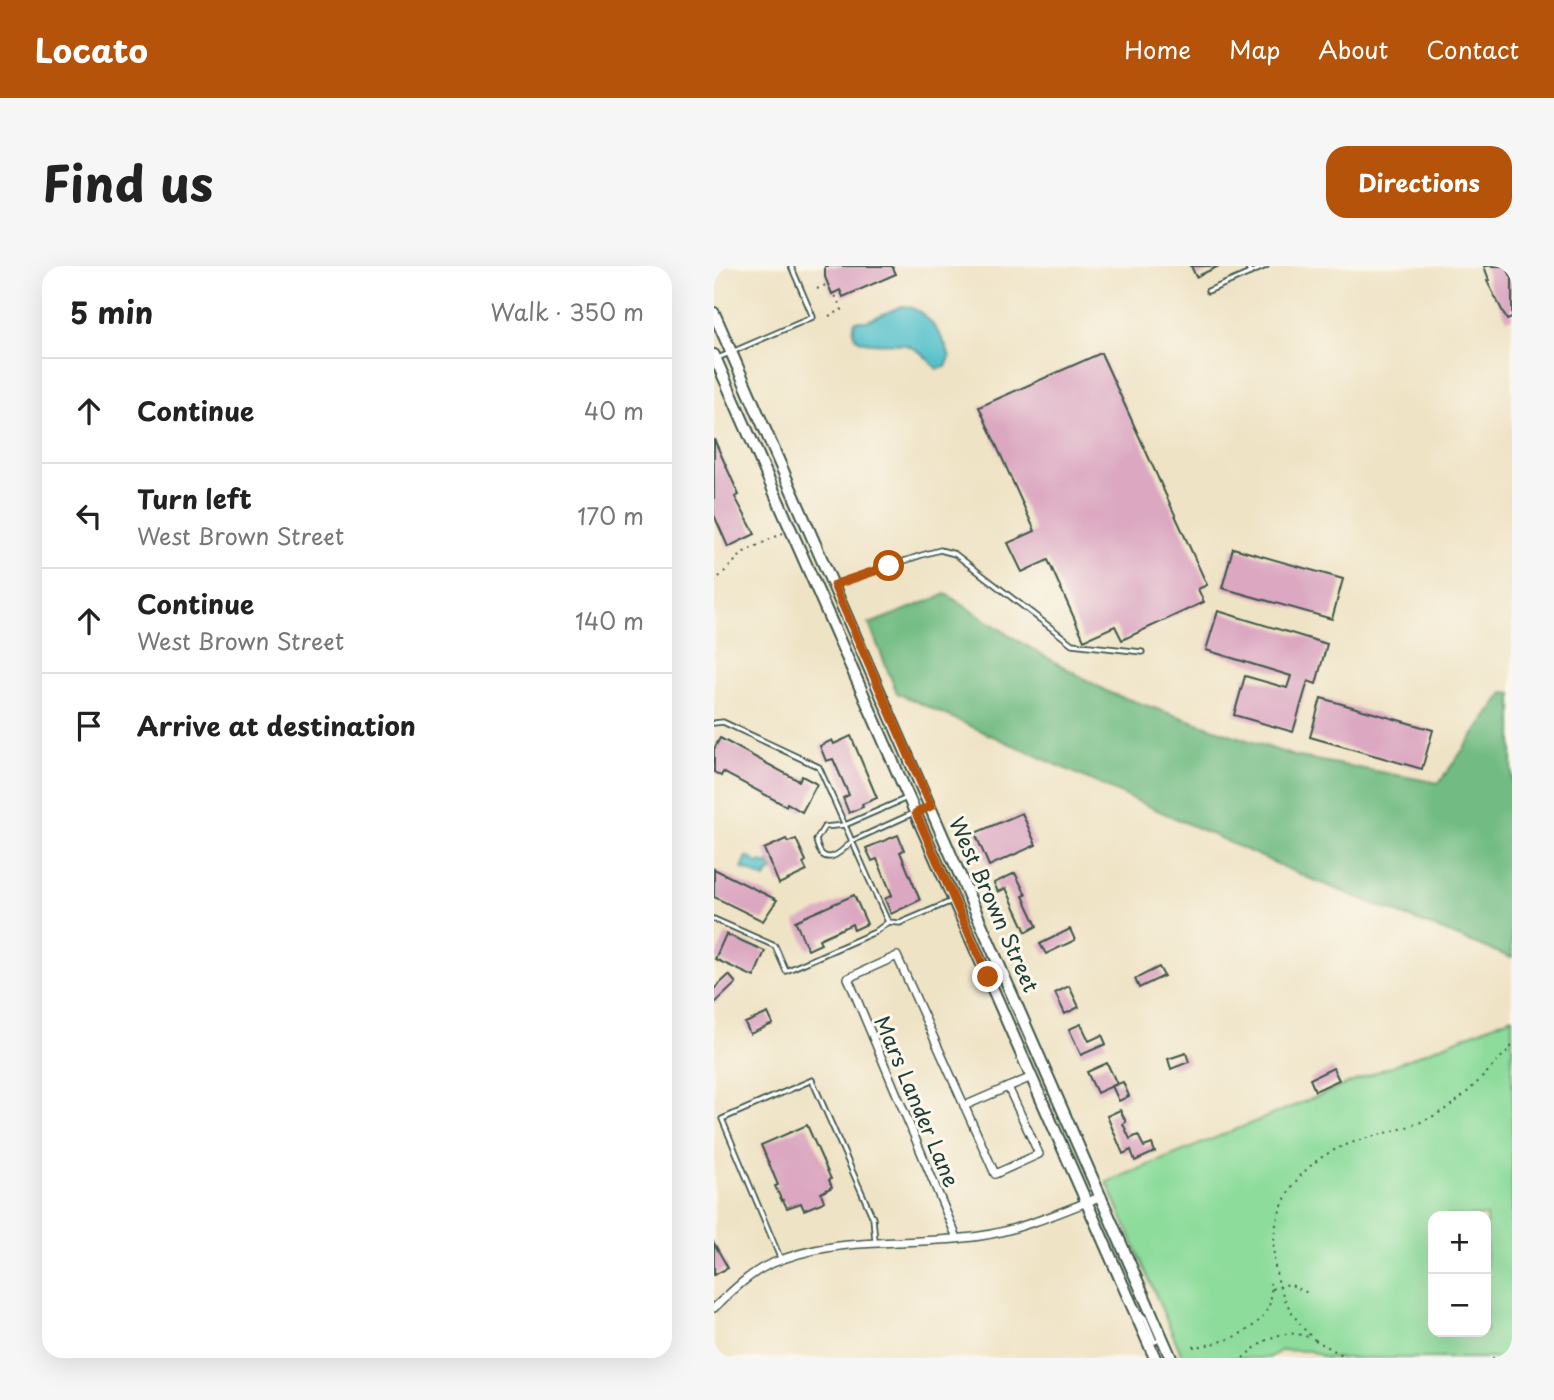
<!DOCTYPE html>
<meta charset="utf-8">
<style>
:root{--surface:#fff;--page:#f6f6f6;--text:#222;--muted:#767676;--line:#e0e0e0;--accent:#b45309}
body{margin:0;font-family:"Playpen Sans",sans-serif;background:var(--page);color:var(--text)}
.controls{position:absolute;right:21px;bottom:21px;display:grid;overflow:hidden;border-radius:14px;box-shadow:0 7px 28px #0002}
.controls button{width:63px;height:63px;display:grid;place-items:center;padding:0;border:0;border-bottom:2px solid var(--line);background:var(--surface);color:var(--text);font:35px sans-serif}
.stop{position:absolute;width:21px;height:21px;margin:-16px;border:5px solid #b45309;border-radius:50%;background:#fff}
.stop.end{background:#b45309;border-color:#fff;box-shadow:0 2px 7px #0008}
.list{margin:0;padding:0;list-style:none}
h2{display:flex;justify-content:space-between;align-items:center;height:91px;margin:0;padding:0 28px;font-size:30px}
h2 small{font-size:23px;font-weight:400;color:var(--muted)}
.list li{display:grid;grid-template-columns:46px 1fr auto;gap:21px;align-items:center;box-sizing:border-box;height:105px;padding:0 28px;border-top:2px solid var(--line)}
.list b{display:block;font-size:26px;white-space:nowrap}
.list p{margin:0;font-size:23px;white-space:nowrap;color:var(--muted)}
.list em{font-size:23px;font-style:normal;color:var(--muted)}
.icon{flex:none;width:38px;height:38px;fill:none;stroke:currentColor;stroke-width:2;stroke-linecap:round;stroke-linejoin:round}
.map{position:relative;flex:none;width:798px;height:1092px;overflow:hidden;border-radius:21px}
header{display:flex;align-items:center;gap:42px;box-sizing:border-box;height:98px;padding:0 35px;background:var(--accent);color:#fff}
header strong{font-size:33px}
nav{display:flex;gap:38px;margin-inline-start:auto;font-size:24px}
.intro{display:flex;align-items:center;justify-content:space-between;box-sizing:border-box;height:168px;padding:0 42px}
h1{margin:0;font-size:49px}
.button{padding:18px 32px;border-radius:21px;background:var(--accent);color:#fff;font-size:24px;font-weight:700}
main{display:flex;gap:42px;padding:0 42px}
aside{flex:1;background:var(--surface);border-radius:21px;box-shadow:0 7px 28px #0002}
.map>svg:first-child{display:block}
</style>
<header>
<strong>Locato</strong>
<nav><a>Home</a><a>Map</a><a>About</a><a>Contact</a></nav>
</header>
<div class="intro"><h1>Find us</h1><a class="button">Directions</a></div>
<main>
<aside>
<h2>5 min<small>Walk · 350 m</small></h2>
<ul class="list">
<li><svg class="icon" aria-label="ahead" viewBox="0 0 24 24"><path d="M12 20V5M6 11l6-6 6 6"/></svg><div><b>Continue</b></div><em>40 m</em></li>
<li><svg class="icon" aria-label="left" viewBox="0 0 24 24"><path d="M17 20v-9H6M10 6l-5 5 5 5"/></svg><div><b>Turn left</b><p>West Brown Street</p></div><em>170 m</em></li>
<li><svg class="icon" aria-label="ahead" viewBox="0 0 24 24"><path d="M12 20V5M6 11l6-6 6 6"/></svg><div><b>Continue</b><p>West Brown Street</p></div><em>140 m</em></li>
<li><svg class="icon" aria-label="arrive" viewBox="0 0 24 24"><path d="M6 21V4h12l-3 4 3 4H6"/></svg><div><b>Arrive at destination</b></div></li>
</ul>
</aside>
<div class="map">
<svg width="798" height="1092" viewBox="0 0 798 1092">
<rect width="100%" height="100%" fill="#fbf7ec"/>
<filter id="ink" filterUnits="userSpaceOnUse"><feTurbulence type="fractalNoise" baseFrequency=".0143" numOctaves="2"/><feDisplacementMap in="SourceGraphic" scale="14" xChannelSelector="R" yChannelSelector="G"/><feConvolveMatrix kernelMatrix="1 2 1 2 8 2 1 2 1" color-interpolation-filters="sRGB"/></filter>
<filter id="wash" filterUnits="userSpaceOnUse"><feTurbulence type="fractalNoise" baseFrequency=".00686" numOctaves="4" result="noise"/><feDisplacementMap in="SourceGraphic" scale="28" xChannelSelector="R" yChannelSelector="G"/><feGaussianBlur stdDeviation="1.57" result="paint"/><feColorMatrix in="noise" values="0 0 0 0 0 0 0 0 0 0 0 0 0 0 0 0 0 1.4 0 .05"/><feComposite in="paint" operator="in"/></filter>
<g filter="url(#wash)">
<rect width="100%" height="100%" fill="#efe3c5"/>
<!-- green -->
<path fill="#8ddc9b" stroke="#568c68" stroke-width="2" fill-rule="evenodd" d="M798 751V1092H612L596 1085 568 1084 555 1092H469L393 916ZM719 950H772V1066H719Z"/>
<!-- forest -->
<path fill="#72bc83" stroke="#487c5c" stroke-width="2" d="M232 328 306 376 396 427 580 490 725 517 790 427 798 428V692L592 611 183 427 155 358Z"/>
<!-- water -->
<g fill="#54c1cb" stroke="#3a7f80" stroke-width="2">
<path d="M188 40C211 40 230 72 236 91L232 101 223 103C213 93 207 84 192 79 176 73 131 88 141 55H153Z"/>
<path d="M33 590 45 598 47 596 53 599 55 597 59 605 54 607 51 613 28 602Z"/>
</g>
<g id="blocks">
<!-- building -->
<g fill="#dba7c1">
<path d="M111 0H178L182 8 129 31 126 24 118 28 111 11Z"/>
<path d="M477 0H505L482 11Z"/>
<path d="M770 0H792L798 12V52L793 54 773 15 775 14Z"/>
<path d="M387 87 493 319 484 323 490 336 408 374 401 360 370 374 334 294 308 306 294 277 321 265 265 141Z"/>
<path d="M0 173 25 229 21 231 41 268 14 281 0 249Z"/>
<path d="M519 282 629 313 618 353 508 322Z"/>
<path d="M504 345 613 378 602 418 594 415 579 466 520 449 531 410 573 422 577 410 492 384Z"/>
<path d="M607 432 719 464 708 503 596 471Z"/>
<path d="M137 470 163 532 148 538 149 541 135 547 129 532 135 529 119 493 112 495 106 480 118 474 120 478Z"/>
<path d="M6 472 85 515 88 510 103 518 88 546 73 537 72 540 9 506 7 510 0 506V483Z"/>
<path d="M308 547 322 579 275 600 261 567Z"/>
<path d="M184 569 190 584 186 586 206 634 177 648 171 633 178 629 163 593 158 595 152 582Z"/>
<path d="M72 573 74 576 82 573 92 595 89 597 93 605 65 618 50 583Z"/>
<path d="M0 603 63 634 49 655 0 631Z"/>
<path d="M301 607 312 629 309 630 323 660 312 666 292 622 284 626 280 617Z"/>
<path d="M140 629 153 658 140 664 138 658 105 673 107 678 94 684 81 655Z"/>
<path d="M356 663 361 674 332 688 326 678Z"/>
<path d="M12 668 51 685 40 711 1 693Z"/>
<path d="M445 701 450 710 425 722 421 713Z"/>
<path d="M15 709 22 717 0 738V723Z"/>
<path d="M355 720 365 741 351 748 341 727Z"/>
<path d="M54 747 59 758 36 768 31 757Z"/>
<path d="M367 758 375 775 388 769 392 778 367 789 355 763Z"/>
<path d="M472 787 475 796 457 803 454 793Z"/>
<path d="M393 797 403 818 383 827 373 806Z"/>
<path d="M619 802 625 814 601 825 596 813Z"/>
<path d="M409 816 415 830 405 835 398 820Z"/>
<path d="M406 844 412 856 409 858 416 873 424 869 430 881 438 878 441 886 421 895 417 884 409 888 393 850Z"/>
<path d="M93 859 117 913 115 914 118 921 107 927 110 935 107 937 90 944 87 937 73 942 69 934 68 935 61 920 64 919 47 879Z"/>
<path d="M0 977 14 1002 0 1009Z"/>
</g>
</g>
</g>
<g filter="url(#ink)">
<use href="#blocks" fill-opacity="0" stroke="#3e564a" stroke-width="2"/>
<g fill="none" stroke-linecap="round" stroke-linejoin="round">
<defs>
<g id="service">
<path d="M533 0 536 7 552 0"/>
<path d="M494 25 536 7"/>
<path d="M4 92 99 51 77 0"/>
<path d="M121 318 208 289 226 284 241 288 358 378 428 386"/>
<path d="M0 457 9 456 105 501 174 656 161 666 72 705 61 680 0 653"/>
<path d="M193 532 131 559 110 561 102 574C108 604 126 588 138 575L215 540"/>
<path d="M174 656 186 657 238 635"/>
<path d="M67 994 8 853 98 814 159 952 161 975"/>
<path d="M426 1047 431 1052 441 1076 446 1074"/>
</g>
<g id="minor">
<path d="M294 821 318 811"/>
<path d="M243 972 134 712 183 690 281 908 325 888 294 821 250 840"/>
<path d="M0 1042C16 1027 35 1008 54 999 122 968 195 981 266 970 306 964 350 945 388 930"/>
</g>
<g id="secondary">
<path d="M0 47 457 1092"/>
<path d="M0 89 441 1092"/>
</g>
</defs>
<!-- service casing -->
<use href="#service" stroke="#3e564a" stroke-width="7"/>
<!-- minor casing -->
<use href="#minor" stroke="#3e564a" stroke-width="10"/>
<!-- secondary casing -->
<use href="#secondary" stroke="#3e564a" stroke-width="14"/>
<!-- path -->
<g stroke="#3e564a" stroke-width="2" stroke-dasharray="2 5" stroke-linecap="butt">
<path d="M103 23 114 18"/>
<path d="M115 50 128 44 120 27"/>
<path d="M0 316 30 286 69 267"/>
<path d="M558 1023 575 1018 596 1028"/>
<path d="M601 1074C544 1023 544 929 613 888 647 868 689 868 723 848 754 831 774 804 798 780"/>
<path d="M601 1074 634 1092"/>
<path d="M479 1081C512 1078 566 1059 556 1017"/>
<path d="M529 1092C549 1074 569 1060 596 1072"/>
<path d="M778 1092 798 1089"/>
</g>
<!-- service -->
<use href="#service" stroke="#fff" stroke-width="3.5"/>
<!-- minor -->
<use href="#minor" stroke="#fff" stroke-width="7"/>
<!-- secondary -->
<use href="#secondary" stroke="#fff" stroke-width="10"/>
</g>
</g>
<g fill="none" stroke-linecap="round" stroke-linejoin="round" filter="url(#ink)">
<!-- route -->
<path stroke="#b45309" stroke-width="9" d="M175 300 120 319 217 540 202 547 274 711"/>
</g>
<g text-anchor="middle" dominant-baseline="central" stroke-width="6" stroke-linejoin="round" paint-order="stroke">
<!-- street labels -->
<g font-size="21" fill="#1f3d34" stroke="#fbf7ec">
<text transform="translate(281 638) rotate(66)">West Brown Street</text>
<text transform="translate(204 835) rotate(67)">Mars Lander Lane</text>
</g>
</g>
</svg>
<div class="controls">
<button>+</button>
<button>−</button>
</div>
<div class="stop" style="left:175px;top:300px"></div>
<div class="stop end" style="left:274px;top:711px"></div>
</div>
</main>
